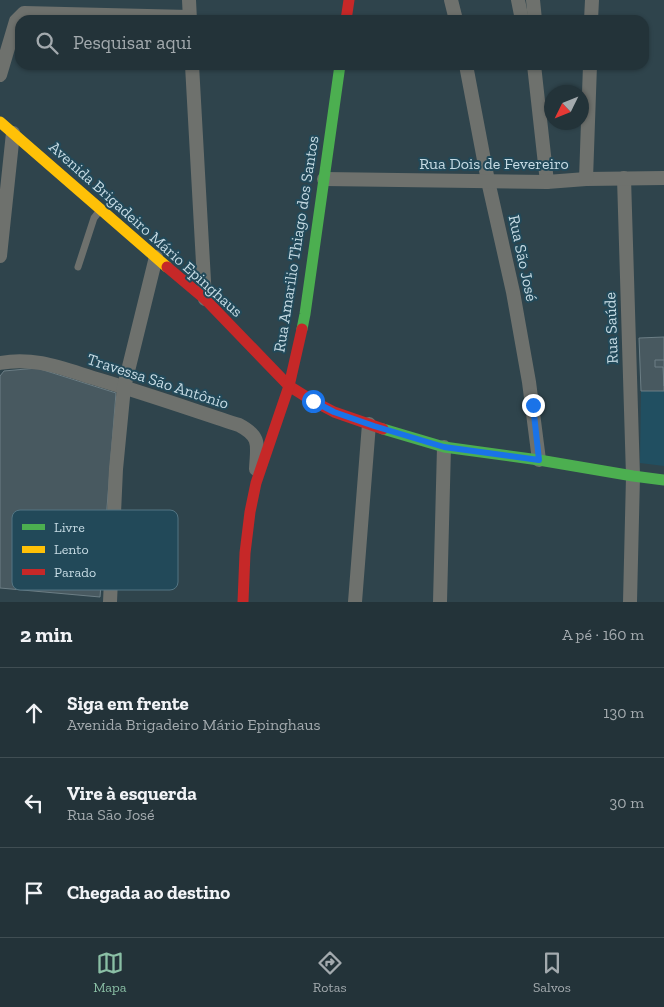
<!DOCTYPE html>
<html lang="pt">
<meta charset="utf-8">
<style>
:root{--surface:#233339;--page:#2b3b41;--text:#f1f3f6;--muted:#a3aaae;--line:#404e53;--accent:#8abfa5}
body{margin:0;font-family:"Zilla Slab",serif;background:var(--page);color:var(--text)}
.compass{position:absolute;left:544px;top:85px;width:45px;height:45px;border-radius:50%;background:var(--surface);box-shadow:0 1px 4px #0004;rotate:227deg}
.stop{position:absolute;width:15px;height:15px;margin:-11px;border:4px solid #1a73e8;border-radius:50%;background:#fff}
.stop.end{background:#1a73e8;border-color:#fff;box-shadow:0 1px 5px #0008}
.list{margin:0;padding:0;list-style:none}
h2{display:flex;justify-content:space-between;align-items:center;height:65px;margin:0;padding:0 20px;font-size:21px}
h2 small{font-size:16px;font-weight:400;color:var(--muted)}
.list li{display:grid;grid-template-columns:32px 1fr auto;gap:15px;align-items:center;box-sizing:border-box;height:90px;padding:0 20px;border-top:1px solid var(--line)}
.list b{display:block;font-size:19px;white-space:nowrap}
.list p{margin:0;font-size:16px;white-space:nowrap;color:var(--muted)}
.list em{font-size:16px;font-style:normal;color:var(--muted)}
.icon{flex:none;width:28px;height:28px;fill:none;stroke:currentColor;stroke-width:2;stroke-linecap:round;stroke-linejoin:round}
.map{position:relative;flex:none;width:664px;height:602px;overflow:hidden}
.search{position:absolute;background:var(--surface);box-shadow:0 1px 4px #0004;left:15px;right:15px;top:15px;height:55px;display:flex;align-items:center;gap:12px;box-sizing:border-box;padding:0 18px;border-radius:15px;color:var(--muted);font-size:19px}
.sheet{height:335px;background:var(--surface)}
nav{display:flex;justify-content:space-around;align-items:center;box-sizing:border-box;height:70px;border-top:1px solid var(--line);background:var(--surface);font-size:14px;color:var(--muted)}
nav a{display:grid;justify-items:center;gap:2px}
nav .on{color:var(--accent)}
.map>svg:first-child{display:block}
</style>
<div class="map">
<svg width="664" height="602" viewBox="0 0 664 602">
<rect width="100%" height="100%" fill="#2f444c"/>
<!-- built -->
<path fill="#214f61" d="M641 391H664V466L640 463Z"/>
<!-- building -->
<g fill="#485960" stroke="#6c7e85">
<path d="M664 337V391H641L639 338Z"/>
<path d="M655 360H664V386L663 367H655Z"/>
<path d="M37 368 116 393 100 597 0 588V376L4 371Z"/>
</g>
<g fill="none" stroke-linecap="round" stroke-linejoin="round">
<!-- lane -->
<path stroke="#6e716d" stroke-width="7" d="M78 267 94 218 101 209"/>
<!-- street -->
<g stroke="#6e716d" stroke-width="14">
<path d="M189 0 190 20"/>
<path d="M451 0 456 20"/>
<path d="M518 0 522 20"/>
<path d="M533 0 535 20"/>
<path d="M591 20 592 0"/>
<path d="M192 65 205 299"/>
<path d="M466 65 488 181 513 292 529 382 539 460"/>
<path d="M534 65 547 182"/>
<path d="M0 75 16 21 24 13 189 17"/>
<path d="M624 178 633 476 630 602"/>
<path d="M324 179 547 182 586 179 664 178"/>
<path d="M586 179 590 65"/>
<path d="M0 256 13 133"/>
<path d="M0 363C36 356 66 370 100 380 147 394 193 410 239 425 262 437 257 446 256 469"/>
<path d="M110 602 116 469 124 387 156 257"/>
<path d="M355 602 369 424"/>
<path d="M440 602 444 447"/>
</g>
<!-- fast -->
<g stroke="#4caf50" stroke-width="11">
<path d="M302 329 305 314 340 65"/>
<path d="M383 429 444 447 539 460 633 476 664 480"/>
</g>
<!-- slow -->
<path stroke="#ffc107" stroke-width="11" d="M0 122 167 267"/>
<!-- jam -->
<g stroke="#c62828" stroke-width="11">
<path d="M346 20 349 0"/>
<path d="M167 267 205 299 289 386 313 401 334 412 383 429"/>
<path d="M243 602 245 553 250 512 256 483 289 386 302 329"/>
</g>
</g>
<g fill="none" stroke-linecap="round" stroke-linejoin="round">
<!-- route -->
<path stroke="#1a73e8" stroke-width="6" d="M313 401 334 412 374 426 444 447 539 460 533 405"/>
</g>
<g text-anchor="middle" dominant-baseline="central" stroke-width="4" stroke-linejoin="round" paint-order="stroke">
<!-- street labels -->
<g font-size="16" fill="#c6dbe4" stroke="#224959">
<text x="494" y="163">Rua Dois de Fevereiro</text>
<text transform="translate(146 229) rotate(42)">Avenida Brigadeiro Mário Epinghaus</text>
<text transform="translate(296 244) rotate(-81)">Rua Amarilio Thiago dos Santos</text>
<text transform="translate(523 258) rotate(78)">Rua São José</text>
<text transform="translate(611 328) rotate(-92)">Rua Saúde</text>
<text transform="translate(158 381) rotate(18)">Travessa São Antônio</text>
</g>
</g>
<!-- legend -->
<rect x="12" y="510" width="166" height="80" rx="8" fill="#224959" stroke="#537583" stroke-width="1"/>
<rect x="22" y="524" width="23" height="6" fill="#4caf50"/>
<rect x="22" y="546" width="23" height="7" fill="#ffc107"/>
<rect x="22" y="569" width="23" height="6" fill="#c62828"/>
<g font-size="14" fill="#c6dbe4">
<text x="54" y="532">Livre</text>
<text x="54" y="554">Lento</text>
<text x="54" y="577">Parado</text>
</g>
</svg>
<svg class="compass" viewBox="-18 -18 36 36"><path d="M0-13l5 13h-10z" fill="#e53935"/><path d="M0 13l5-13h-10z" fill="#a3aaae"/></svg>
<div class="stop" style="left:313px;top:401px"></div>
<div class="stop end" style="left:533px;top:405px"></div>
<div class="search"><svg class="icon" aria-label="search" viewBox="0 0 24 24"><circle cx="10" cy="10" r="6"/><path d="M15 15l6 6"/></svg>Pesquisar aqui</div>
</div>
<section class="sheet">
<h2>2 min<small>A pé · 160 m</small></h2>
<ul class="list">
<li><svg class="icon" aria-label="ahead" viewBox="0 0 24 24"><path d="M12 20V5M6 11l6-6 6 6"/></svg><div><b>Siga em frente</b><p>Avenida Brigadeiro Mário Epinghaus</p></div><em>130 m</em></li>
<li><svg class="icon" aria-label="left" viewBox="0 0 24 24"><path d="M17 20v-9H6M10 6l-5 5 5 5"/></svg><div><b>Vire à esquerda</b><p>Rua São José</p></div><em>30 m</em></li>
<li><svg class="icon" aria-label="arrive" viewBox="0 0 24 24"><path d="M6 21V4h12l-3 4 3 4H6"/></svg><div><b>Chegada ao destino</b></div></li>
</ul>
</section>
<nav>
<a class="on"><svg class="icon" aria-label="map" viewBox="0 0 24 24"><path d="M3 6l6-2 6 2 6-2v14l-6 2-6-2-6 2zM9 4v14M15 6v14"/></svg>Mapa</a>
<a><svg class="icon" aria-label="directions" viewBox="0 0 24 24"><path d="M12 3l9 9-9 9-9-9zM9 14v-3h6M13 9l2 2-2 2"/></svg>Rotas</a>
<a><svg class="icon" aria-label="saved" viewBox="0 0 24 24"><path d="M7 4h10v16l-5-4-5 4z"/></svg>Salvos</a>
</nav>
